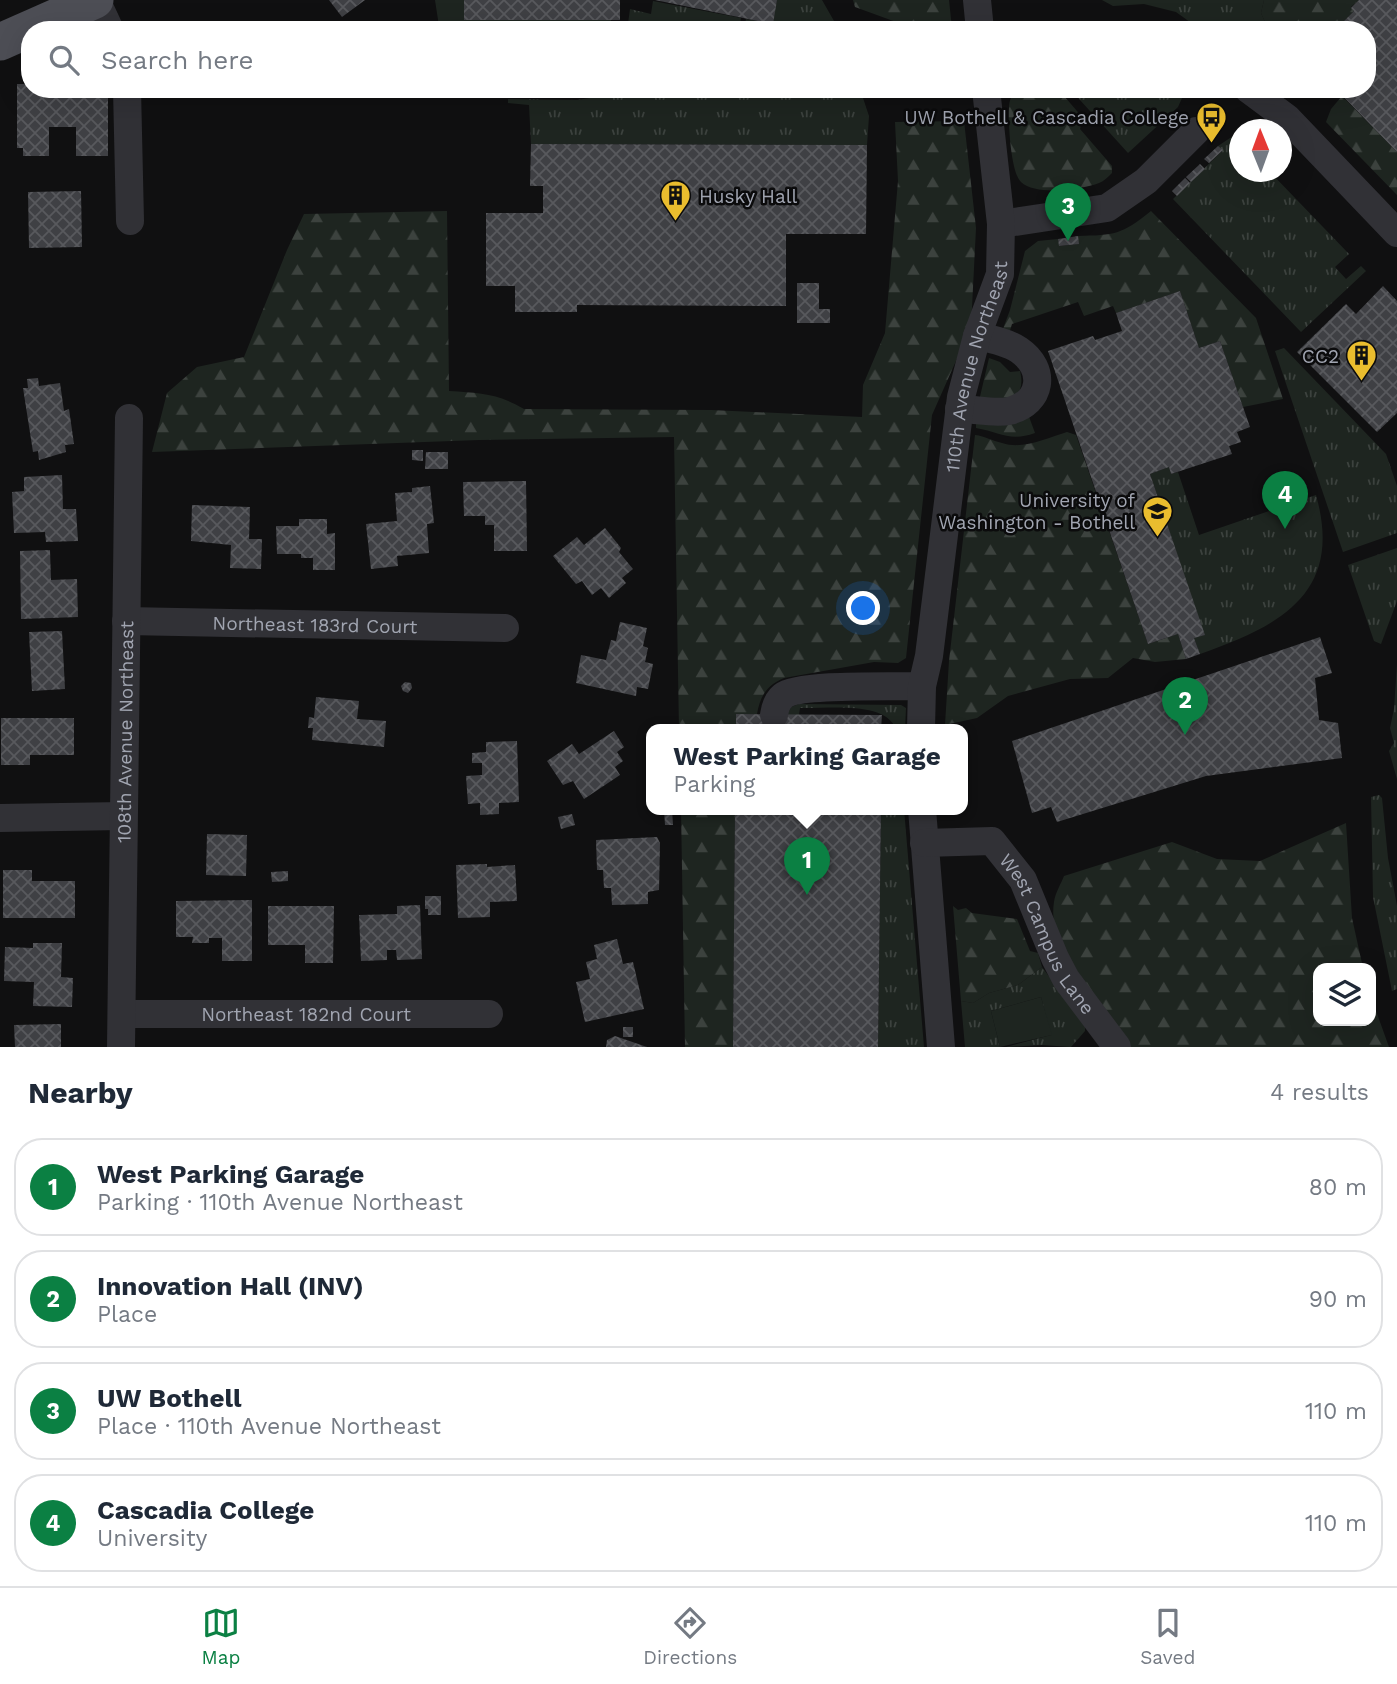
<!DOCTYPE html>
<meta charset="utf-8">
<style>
:root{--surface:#fff;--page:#f6f6f7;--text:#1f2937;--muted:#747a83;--line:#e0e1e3;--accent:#0b8043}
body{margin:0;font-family:"Work Sans",sans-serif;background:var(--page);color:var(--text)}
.controls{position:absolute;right:21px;bottom:21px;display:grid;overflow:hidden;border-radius:14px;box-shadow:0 7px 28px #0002}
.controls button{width:63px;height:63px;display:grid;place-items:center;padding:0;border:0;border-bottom:2px solid var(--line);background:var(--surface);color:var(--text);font:35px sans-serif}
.compass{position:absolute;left:1229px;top:119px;width:63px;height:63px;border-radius:50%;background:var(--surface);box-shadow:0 7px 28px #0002;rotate:359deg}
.you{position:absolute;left:864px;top:609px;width:24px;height:24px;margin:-18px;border:5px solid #fff;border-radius:50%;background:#1a73e8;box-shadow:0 0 0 10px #1a73e833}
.badge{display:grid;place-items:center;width:46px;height:46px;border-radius:50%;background:var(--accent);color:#fff;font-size:23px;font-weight:700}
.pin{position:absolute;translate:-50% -58px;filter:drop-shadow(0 2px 4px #0008)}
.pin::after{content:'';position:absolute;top:37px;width:24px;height:21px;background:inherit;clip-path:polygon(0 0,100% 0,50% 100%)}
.popup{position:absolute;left:646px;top:724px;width:322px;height:91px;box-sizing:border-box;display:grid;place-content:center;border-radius:14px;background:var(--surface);filter:drop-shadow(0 2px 5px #0005);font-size:23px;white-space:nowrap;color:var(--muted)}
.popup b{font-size:26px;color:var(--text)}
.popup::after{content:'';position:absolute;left:50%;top:100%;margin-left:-14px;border:14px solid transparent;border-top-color:var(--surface)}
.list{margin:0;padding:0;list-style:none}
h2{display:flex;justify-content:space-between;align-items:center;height:91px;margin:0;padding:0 28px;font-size:30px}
h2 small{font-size:23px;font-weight:400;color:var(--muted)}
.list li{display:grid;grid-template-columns:46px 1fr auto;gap:21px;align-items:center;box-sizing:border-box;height:98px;margin:0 14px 14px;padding:0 14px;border:2px solid var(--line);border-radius:28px}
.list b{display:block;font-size:26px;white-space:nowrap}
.list p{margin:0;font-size:23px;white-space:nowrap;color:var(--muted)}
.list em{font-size:23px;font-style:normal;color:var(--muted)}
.icon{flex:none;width:38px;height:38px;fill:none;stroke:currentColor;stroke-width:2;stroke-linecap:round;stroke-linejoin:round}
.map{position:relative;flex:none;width:1397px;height:1047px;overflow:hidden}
.search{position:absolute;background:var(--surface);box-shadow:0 7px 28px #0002;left:21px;right:21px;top:21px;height:77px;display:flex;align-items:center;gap:18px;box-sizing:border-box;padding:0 24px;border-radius:28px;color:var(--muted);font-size:26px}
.sheet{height:539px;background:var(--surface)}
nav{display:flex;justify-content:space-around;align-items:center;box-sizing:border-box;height:98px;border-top:2px solid var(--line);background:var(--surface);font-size:19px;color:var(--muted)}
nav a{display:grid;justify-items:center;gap:4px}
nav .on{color:var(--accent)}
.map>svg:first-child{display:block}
</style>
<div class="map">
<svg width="1397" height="1047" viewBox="0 0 1397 1047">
<defs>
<pattern id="grass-tufts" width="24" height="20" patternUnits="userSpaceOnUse" patternTransform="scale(1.75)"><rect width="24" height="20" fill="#1e2520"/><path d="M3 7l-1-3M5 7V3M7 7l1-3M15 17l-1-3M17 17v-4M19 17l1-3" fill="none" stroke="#3c423e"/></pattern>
<pattern id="forest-firs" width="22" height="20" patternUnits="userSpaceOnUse" patternTransform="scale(1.75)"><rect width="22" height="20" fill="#1e2520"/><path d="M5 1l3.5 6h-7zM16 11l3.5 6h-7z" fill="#3c423e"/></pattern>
<pattern id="building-cross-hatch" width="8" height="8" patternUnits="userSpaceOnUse" patternTransform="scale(1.75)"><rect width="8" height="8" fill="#3f4044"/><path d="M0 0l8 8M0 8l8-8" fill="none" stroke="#58595d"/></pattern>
</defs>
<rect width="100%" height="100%" fill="#101011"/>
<!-- grass -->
<g fill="url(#grass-tufts)">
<path d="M435 0H464V20H611L610 30 443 29 439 26Z"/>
<path d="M777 0H822L838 28 842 30H744L746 19 772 23Z"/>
<path d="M1102 0H1264L1261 13 1265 22 1282 24 1295 30H1201L1176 12 1144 4 1113 6Z"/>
<path d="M653 1 741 18 739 30H635V27L628 24 630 9 651 14Z"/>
<path d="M1070 89H1182V98L1178 107 1128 153Z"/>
<path d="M610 95 863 98 869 116 867 145 531 144 529 105 508 103V99L577 100Z"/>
<path d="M1233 136 1239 141 1240 172H1270L1349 254 1335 267 1346 279 1361 266 1366 271 1301 332 1173 199 1222 151 1218 146Z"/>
<path d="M1284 348 1386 454 1397 486V533L1343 552 1275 351Z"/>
<path d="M1169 467 1171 474 1178 472 1199 535 1316 495C1344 594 1279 626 1200 654L1194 638 1204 635 1150 474Z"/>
<path d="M1397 548V601L1381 644 1374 641 1348 565Z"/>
<path d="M1397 664V779L1389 751 1394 743 1390 728 1394 709Z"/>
<path d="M799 704 901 705 906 708 905 729H896C885 700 826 709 800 708L799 715H787L791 707Z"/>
<path d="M1379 795 1382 798 1388 858 1397 906V989L1392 991 1373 897 1371 797Z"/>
<path d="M881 809H904L924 1047H878Z"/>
<path d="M1042 967 1085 1025V1031L1071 1047 1042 1045 1006 1047 1051 1035 1041 997 991 1011 1000 1047H965L961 1001 973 1003 989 993 1018 985Z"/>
</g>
<!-- forest -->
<g fill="url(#forest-firs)">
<path d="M853 0H949L952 29 918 30 855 7Z"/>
<path d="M1264 0H1359L1351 7 1354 11 1335 30H1295L1282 24 1265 22 1261 13Z"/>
<path d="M1017 89H1058L1083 118 1080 129 1112 166V173C1108 177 1104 181 1099 183 1081 190 1036 196 1021 182 1011 173 1008 123 1009 108 1009 100 1012 95 1017 89Z"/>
<path d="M1342 96 1397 152V195L1326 122 1331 109Z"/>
<path d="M964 121 976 228 971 327 932 415 906 658 898 663 874 662 784 678C767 685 760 696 757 714H736V729H679L674 437 479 440 152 452 167 393 197 367 244 357 287 250 304 214 447 211 449 391C479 393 497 393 524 409L711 410 862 417 863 385 885 333 898 181 895 122Z"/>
<path d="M1151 211 1256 318 1283 399 1243 407 1220 341 1199 348 1180 291 1116 313 1113 306 1084 316 1078 302 1012 324 1008 337 1001 334 1010 310 1025 251 1038 241 1058 239 1060 246 1078 244V236C1115 235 1121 235 1151 211Z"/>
<path d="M989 358 1000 362 1010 372 1020 371C1023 383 1021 391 1014 401H979Z"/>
<path d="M1028 414 1035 433C1010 442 1000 432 976 428V420Z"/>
<path d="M1067 432 1076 435 1148 644 1178 634 1186 659 1155 662 1133 658 1108 678 1070 679 1008 696 977 718 945 725 949 661 975 435C985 436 992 441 1002 443 1023 450 1047 438 1067 432Z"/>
<path d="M681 809H735L733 1047H685Z"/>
<path d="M1346 823 1352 918 1363 968H1318V1021H1371V997L1389 1047H1130C1102 1009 1046 952 1054 902 1055 893 1061 884 1064 876L1172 842 1217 859 1260 861Z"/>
<path d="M953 906 958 910 966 908 972 913 1017 919 1030 951 1038 953 1042 967 1018 985 989 993 973 1003 961 1001Z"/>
</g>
<!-- garden -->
<path fill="#1e2520" d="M1041 997 1052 1035 1000 1047 991 1011Z"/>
<!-- building -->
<g fill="url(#building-cross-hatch)">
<path d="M329 0H365L342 17Z"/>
<rect x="464" y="0" width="156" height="20"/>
<path d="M655 0H777L773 24Z"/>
<path d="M1359 0H1397V152L1336 89H1367V30H1335L1354 11 1351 8Z"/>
<path d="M17 84H30V89H108V156H76V127H49V156H23V148H17Z"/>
<path d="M531 144 867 145 866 234H786V306L577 305V312H515V286H486V213H543V186H530Z"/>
<path d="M1218 146 1223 150 1209 163 1204 159Z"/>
<path d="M1200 164 1205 169 1191 182 1186 177Z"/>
<path d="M1185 178 1190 183 1177 196 1172 191Z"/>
<path d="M81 191 82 247 29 248 28 192Z"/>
<path d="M1078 236 1079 244 1059 246 1058 239Z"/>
<path d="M797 283H819V309H830V323H797Z"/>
<path d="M1383 286 1397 301V413L1377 432 1297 352 1346 304 1356 314Z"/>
<path d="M1180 291 1199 348 1220 341 1250 427 1237 432 1241 442 1229 446 1232 454 1171 474 1169 467 1150 474 1205 635 1194 638 1200 654 1186 659 1178 634 1148 644 1048 351 1093 336 1095 340 1122 331 1116 313Z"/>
<path d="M38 378 39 386 60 383 64 411 69 409 74 444 65 445 66 452 39 460 38 451 33 452 23 388H28L27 379Z"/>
<path d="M412 450H423V461L412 460Z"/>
<path d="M426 452H448V469H425Z"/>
<path d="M62 475 63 509H76L78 541 46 542 45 532 14 533 12 492 24 491V477Z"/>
<path d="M526 481 527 551H494V525H485V516H464L463 482Z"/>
<path d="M430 486 434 523 427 524 429 553 397 556 398 566 371 569 366 524 397 521 395 493 412 492V488Z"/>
<path d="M192 505 250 507 249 539H262L261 569 230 568 231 545 191 541Z"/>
<path d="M299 519H327V534L335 533V570H313V558H301V554H277L276 526H299Z"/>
<path d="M605 528 621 548 619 552 633 569 622 578 626 583 609 598 601 588 592 595 582 581 576 584 553 556 577 537 584 545Z"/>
<path d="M50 550 51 580 77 579 78 617 21 619 20 551Z"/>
<path d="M620 622 647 628 643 646 648 648 645 662 653 664 648 689 637 687 636 696 576 683 581 655 606 660 611 640 616 641Z"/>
<path d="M62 631 65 689 32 691 29 632Z"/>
<path d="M1320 637 1332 673 1315 678 1319 720 1338 723 1342 758 1206 776 1057 822 1051 807 1032 813 1012 741Z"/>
<path d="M405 682 411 683 412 688 408 693 403 691 401 686Z"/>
<path d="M316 697 359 701 357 719 386 721 384 747 312 740 313 728H308L309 717 314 718Z"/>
<path d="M736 714 882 715 881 729H736Z"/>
<path d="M1 718H74V755H30V765H1Z"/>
<path d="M614 731 624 747 617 752 623 761 615 767 620 775 584 799 573 781 563 785 547 761 572 744 579 754Z"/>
<path d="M517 741 519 802 499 803V814L480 815V803L468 804 466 776 482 775V763H472V753L486 752V742Z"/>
<path d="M664 809H672L673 825H665Z"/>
<path d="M735 809H881L878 1047H733Z"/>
<path d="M572 814 575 825 561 829 558 817Z"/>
<path d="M207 834 247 835 246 876 206 875Z"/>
<path d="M657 837 660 843 659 890 648 892V904L612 905 611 888H604L603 870H597L596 840Z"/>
<path d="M487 864V867L515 865 517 901 490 902V917L458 918 456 865Z"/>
<path d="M3 870H32V881H75V918H3Z"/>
<path d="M288 871V881L272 882 271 872Z"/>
<path d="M425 896H441V915H428V909H425Z"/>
<path d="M252 900V961H222V938H209V943H192L193 937H176V901Z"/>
<path d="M420 905 422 959 397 960 396 950H387V960L361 961 359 915 397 914V906Z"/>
<path d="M268 906H334L333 963H305V945H268Z"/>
<path d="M617 939 623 964 633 962 644 1009 585 1022 576 982 590 979 586 962 597 959 594 945Z"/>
<path d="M33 943H62L61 977 73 978 72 1007 33 1006 34 982 4 981 5 947 33 948Z"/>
<path d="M61 1024V1047H15L14 1025Z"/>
<rect x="623" y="1027" width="10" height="10"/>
<path d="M615 1036 647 1047H606L607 1040Z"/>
</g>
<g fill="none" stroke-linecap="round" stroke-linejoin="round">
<!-- minor -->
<g stroke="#313136" stroke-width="28">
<path d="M96 0 110 30"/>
<path d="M977 0 980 30"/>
<path d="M127 89 130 221"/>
<path d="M1248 89 1287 118 1397 233"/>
<path d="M1001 224 1107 208 1146 181 1196 131"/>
<path d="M959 409C975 409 993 414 1009 411 1042 403 1047 369 1019 350 1007 342 991 339 977 336"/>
<path id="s1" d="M126 621 505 628"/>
<path d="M774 715C775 708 777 701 783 696 799 683 897 687 922 686"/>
<path id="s2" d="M921 729 922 686 929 656 961 397 977 336 1000 274 1001 224 986 89"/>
<path d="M922 809 941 1047"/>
<path d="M0 818 123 816"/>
<path id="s3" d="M924 843 992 841 1023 880 1055 958 1066 979 1117 1047"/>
<path id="s4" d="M122 1014H489"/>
<path id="s5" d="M121 1047 129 418"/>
</g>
<!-- major -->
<path stroke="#4d4e55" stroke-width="37" d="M0 42 95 0"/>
</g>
<!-- icons -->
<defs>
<symbol id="bus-pin" viewBox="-11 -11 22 30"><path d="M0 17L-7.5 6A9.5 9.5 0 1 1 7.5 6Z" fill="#eabd2e" stroke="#0b0b0c"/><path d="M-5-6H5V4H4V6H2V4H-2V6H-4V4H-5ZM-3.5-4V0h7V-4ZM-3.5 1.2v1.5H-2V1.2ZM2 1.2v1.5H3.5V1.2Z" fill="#111"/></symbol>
<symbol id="building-pin" viewBox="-11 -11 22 30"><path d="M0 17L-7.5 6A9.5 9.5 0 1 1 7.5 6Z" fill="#eabd2e" stroke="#0b0b0c"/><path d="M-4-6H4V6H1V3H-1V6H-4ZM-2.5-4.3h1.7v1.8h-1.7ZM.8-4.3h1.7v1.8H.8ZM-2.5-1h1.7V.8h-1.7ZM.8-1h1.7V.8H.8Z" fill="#111"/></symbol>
<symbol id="university-pin" viewBox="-11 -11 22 30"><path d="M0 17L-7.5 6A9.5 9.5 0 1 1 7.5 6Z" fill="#eabd2e" stroke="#0b0b0c"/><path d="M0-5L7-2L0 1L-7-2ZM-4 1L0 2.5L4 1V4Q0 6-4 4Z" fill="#111"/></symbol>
</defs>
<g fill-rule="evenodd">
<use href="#bus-pin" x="1194" y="100" width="35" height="47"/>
<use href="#building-pin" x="658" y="178" width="35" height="47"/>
<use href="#building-pin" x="1344" y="338" width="35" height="47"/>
<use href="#university-pin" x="1140" y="494" width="35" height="47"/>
</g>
<g text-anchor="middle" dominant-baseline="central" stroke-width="5" stroke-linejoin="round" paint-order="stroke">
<!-- poi labels -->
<g font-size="19" fill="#a1a5b1" stroke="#0b0b0c" text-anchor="end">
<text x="1189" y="117">UW Bothell &amp; Cascadia College</text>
<text x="699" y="196" text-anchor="start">Husky Hall</text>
<text x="1339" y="356">CC2</text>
<text x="1135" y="500">University of<tspan x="1135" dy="22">Washington - Bothell</tspan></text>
</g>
<!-- street labels -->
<g font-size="19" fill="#a1a5b1" stroke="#0b0b0c">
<text stroke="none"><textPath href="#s2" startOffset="368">110th Avenue Northeast</textPath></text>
<text stroke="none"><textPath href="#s1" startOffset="189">Northeast 183rd Court</textPath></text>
<text stroke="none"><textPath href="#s5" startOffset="315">108th Avenue Northeast</textPath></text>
<text stroke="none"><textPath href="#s3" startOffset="177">West Campus Lane</textPath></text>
<text stroke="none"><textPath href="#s4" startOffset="184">Northeast 182nd Court</textPath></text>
</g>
</g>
</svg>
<div class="controls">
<button><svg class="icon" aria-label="layers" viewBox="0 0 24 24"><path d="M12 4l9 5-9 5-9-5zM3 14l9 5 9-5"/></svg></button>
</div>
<svg class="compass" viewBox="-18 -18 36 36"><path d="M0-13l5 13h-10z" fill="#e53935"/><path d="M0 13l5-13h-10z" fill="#747a83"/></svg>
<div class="you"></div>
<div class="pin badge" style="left:807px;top:895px">1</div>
<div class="popup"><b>West Parking Garage</b>Parking</div>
<div class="pin badge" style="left:1185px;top:735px">2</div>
<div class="pin badge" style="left:1068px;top:241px">3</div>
<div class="pin badge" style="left:1285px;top:529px">4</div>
<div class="search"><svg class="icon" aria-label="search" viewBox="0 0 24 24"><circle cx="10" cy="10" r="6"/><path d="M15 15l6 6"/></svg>Search here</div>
</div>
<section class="sheet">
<h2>Nearby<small>4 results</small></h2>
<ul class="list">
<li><span class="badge">1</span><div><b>West Parking Garage</b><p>Parking · 110th Avenue Northeast</p></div><em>80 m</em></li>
<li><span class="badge">2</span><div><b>Innovation Hall (INV)</b><p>Place</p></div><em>90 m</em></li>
<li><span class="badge">3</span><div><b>UW Bothell</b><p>Place · 110th Avenue Northeast</p></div><em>110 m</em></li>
<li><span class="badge">4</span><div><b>Cascadia College</b><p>University</p></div><em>110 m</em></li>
</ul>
</section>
<nav>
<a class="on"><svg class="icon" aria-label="map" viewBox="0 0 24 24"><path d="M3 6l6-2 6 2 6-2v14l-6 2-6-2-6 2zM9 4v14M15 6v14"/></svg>Map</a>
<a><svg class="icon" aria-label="directions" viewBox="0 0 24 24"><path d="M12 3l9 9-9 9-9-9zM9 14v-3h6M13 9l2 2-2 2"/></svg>Directions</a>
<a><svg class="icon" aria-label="saved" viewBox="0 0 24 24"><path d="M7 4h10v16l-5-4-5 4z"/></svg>Saved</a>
</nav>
